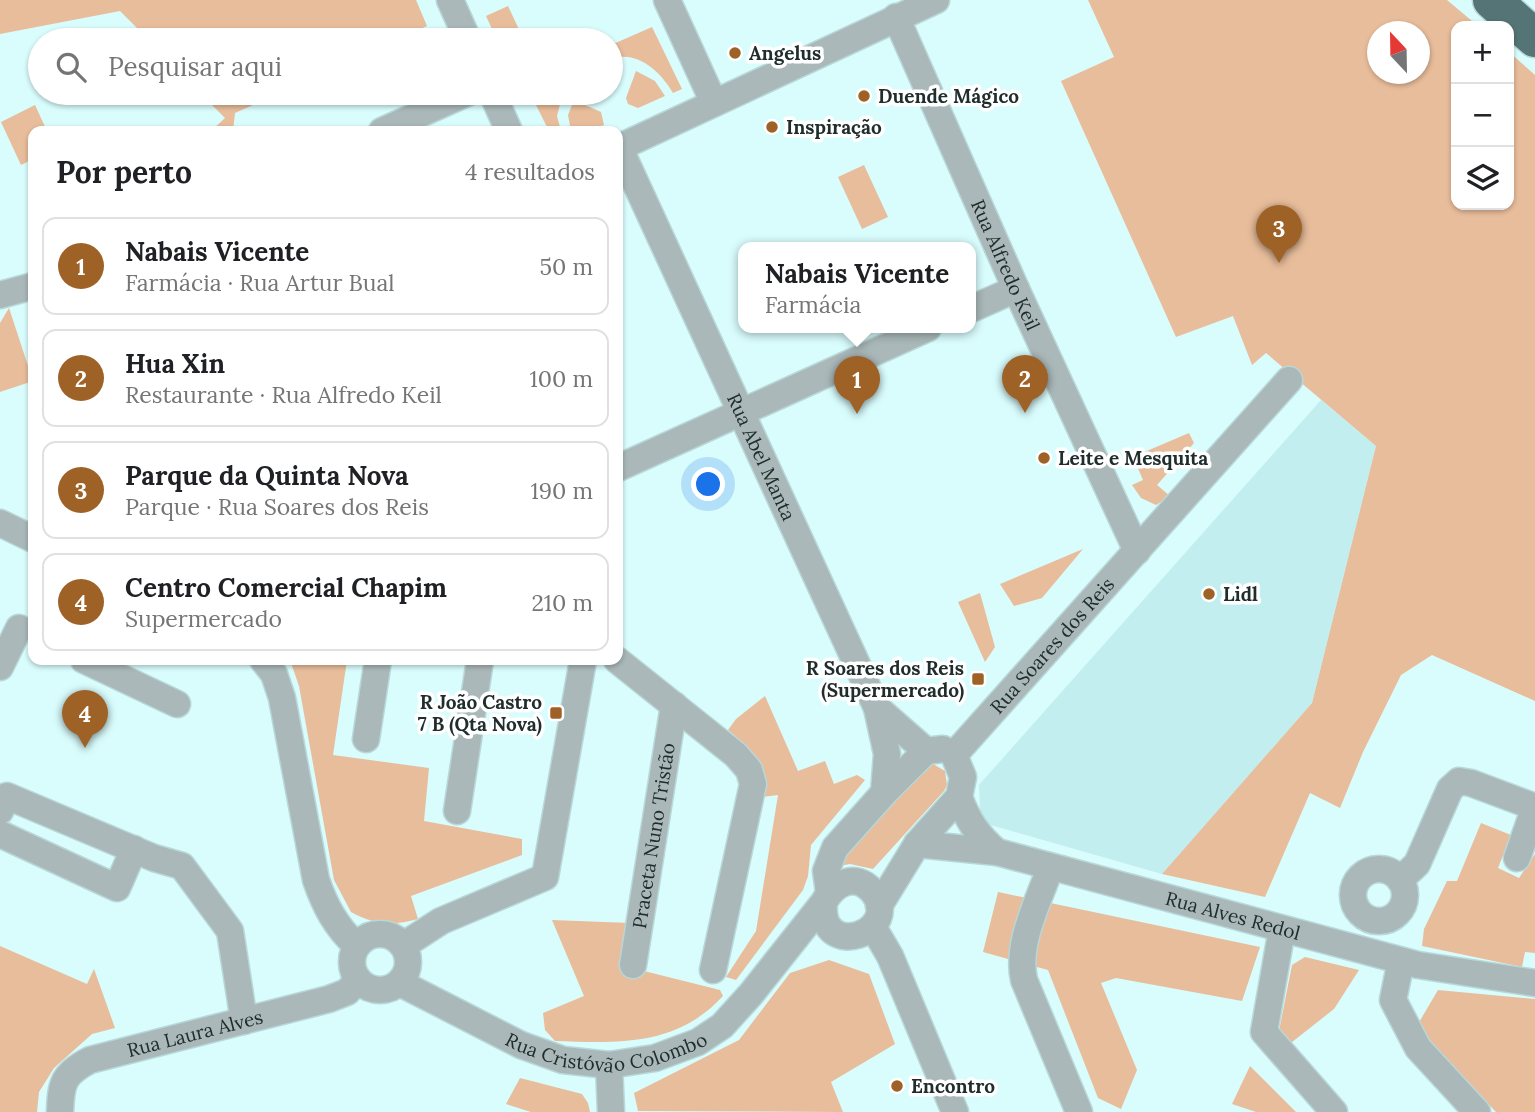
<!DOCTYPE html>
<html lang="pt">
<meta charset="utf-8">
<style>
:root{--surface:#fff;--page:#f2f2f2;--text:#202124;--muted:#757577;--line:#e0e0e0;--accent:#9e6126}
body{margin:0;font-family:Lora,serif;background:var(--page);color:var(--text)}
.controls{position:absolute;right:21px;top:21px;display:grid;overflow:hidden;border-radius:14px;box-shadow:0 2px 5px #0004}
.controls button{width:63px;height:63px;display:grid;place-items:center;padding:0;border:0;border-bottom:2px solid var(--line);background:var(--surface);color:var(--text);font:35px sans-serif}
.compass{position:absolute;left:1367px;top:21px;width:63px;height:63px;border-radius:50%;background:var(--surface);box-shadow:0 2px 5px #0004;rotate:338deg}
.you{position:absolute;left:709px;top:485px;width:24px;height:24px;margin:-18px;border:5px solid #fff;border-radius:50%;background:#1a73e8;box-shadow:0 0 0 10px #1a73e833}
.badge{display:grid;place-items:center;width:46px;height:46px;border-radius:50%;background:var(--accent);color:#fff;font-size:23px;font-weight:700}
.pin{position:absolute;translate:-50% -58px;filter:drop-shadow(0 2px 4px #0008)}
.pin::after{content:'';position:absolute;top:37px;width:24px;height:21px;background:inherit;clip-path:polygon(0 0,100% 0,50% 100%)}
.popup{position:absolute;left:738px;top:242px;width:238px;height:91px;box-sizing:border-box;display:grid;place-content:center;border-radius:14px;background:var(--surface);filter:drop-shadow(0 2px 5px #0005);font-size:23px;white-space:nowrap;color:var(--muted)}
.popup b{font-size:26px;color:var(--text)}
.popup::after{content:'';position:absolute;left:50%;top:100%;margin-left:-14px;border:14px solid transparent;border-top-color:var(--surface)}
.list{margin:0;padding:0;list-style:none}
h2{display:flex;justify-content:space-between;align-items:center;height:91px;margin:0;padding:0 28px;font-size:30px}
h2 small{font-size:23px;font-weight:400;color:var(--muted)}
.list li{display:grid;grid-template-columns:46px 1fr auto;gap:21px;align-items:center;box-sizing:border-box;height:98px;margin:0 14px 14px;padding:0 14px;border:2px solid var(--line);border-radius:14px}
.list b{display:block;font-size:26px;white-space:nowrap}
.list p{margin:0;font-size:23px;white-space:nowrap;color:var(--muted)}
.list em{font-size:23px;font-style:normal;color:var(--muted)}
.icon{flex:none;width:38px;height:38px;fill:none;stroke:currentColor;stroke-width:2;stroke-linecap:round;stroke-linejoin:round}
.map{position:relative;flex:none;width:1535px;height:1112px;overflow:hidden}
.search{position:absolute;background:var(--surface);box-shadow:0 2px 5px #0004;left:28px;top:28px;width:595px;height:77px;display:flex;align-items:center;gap:18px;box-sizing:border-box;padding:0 24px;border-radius:38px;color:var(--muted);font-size:26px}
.panel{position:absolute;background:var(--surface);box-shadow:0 2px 5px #0004;left:28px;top:126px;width:595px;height:539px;border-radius:14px}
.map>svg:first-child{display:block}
</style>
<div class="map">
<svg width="1535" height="1112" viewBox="0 0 1535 1112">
<rect width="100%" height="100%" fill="#d9fcfd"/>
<!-- built -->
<path fill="#c2eef0" d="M1321 400 1376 446 1312 703 1162 874 987 824 980 810 979 785Z"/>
<!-- green -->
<g fill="#e8bd9b" fill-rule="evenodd">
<path d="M0 0H416L427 26 396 40H149L120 11 0 34Z"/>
<path d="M1088 0H1447L1478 26H1456V205H1509V52L1535 75V701L1432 655 1401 675 1363 752 1340 808 1310 793 1265 897 1162 874 1312 703 1376 446 1266 353 1252 365 1233 316 1176 337 1061 81 1114 57ZM1378 32H1420V74H1378Z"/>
<path d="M508 6 524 40H497L486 16Z"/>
<path d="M652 27 682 89 673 93C660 71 637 50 611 59V45Z"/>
<path d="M636 71 655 81 665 96 638 108 628 104 626 98Z"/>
<path d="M200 93H281L235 113 233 131H211L225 118Z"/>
<path d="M530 93H563L557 116 561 131H549Z"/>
<path d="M574 100 601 112 604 125 587 131H571L568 115Z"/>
<path d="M35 105 47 131H33V159L21 165 1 122Z"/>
<path d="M864 165 888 217 862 229 838 177Z"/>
<path d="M9 308 33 381 0 392V323Z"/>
<path d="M1189 433 1194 443 1157 485 1170 496 1156 505 1141 498 1132 485 1143 480 1137 466 1146 462 1142 453Z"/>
<path d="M1083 549 1042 598 1014 606 1000 584Z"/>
<path d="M980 593 995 647 985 662 958 602Z"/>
<path d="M290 660H347L333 755 429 768 424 821 522 839V855L411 896 418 919C393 926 374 925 351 912L334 880 299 686Z"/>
<path d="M765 696 798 771 825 761 834 784 857 775 865 780 811 845 808 876 803 890 736 980 726 977 756 931 778 795 761 797C757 759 758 755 728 730L736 719Z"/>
<path d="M933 764 945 771 947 785 944 791 873 869 850 864 839 866 849 848 926 765Z"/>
<path d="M1481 823 1511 835 1498 868 1519 878 1535 854V953L1525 952 1522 967 1422 946 1424 929 1447 881H1457Z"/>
<path d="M998 892 1260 947 1242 1001 1116 978 1101 983 1137 1070 1121 1109 1098 1098 1048 970 983 952Z"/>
<path d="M552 920 630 923 628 967 720 990 723 996C676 1047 618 1043 555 1041L545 1030 543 1013 584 996Z"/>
<path d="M0 946 87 984 94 969 115 1028 92 1034 54 1068 39 1092 37 1112H0Z"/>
<path d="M1305 957 1359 970 1334 1009 1287 1046 1279 1031 1292 965Z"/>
<path d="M829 960 869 974 895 1044 831 1082 843 1112 638 1111 634 1093 739 1040 790 973Z"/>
<path d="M1438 990 1535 999V1112H1496L1415 1029Z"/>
<path d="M1250 1066 1296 1112H1256L1232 1104Z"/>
<path d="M520 1078 582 1094 588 1103 590 1112H531L506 1104Z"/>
</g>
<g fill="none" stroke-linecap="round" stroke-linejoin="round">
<defs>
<g id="street">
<path d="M450 0 468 40"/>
<path d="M667 0 714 103"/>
<path id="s1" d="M896 17 1016 289 1137 551"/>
<path d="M492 93 509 131"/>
<path d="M382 131 467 93"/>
<path id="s2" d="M619 147 877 708 926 751"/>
<path d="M618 148 936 0"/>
<path d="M0 295 33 286"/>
<path d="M971 309 1016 289"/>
<path d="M618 468 928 328"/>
<path d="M0 523 33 539"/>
<path d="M84 660 177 704"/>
<path d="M263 660 274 674 282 698 316 880C325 906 336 927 356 945"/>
<path d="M617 660 736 755 749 770 753 784 713 970"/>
<path d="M0 667 19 628"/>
<path d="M877 708 887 754 884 793"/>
<path d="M366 739 378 660"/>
<path id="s3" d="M954 755 1289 380"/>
<path id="s4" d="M959 797C968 821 978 836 997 852L1418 965 1535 983"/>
<path d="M0 811 7 796 154 858 182 866 230 931 244 1021"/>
<path d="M457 811 480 660"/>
<path d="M0 834 117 888 134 849"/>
<path d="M917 844 997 852"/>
<path d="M1050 868C1038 903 1016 943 1024 980L1079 1112"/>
<circle cx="1379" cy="895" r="26"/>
<path d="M1400 880 1417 864 1450 789 1459 781 1471 783 1535 807 1517 858"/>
<path d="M829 892 826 871 835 848 884 793 926 751 943 749"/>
<path d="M879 906 917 844 959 797 963 777 954 755"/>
<path d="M873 927 890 956 955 1112"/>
<path d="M1282 929 1264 1032 1334 1112"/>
<circle cx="380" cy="962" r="28"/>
<path d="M404 945 441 921 545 877 583 660"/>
<path d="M1401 961 1393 1000 1418 1048 1477 1112"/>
<path id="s5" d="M633 965 674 705"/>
<path id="s6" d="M400 983 521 1045 563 1060 609 1065 655 1058 698 1042 722 1026 751 994 824 902C834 883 856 872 872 891 906 931 818 964 824 902"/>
<path d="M609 1065 611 1112"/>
<path id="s7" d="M60 1112C61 1083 63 1074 90 1060L329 999 347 992 358 980"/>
</g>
<path id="highway" d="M1492 0 1535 38"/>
</defs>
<!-- street casing -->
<use href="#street" stroke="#b8d7d8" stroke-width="29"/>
<!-- highway casing -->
<use href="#highway" stroke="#b8d7d8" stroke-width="41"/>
<!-- street -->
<use href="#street" stroke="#aab8b9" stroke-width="26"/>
<!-- highway -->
<use href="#highway" stroke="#557475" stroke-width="38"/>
</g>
<!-- markers -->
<g fill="#9e6126" stroke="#fff" stroke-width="2.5">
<circle cx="735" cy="53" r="7"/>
<circle cx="864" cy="96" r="7"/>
<circle cx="772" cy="127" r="7"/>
<circle cx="1044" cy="458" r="7"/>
<circle cx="1209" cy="594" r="7"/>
<rect x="971" y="672" width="14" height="14" rx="3.5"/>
<rect x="549" y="706" width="14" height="14" rx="3.5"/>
<circle cx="897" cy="1086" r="7"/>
</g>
<g text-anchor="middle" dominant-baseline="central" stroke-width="7" stroke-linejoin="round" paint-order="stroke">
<!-- poi labels -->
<g font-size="19" font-weight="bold" fill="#202d2d" stroke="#fff" text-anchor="start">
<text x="749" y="53">Angelus</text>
<text x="878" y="96">Duende Mágico</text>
<text x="786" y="127">Inspiração</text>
<text x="1058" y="458">Leite e Mesquita</text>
<text x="1223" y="594">Lidl</text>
<text x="964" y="668" text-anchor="end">R Soares dos Reis<tspan x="964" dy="22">(Supermercado)</tspan></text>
<text x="542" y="702" text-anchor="end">R João Castro<tspan x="542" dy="22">7 B (Qta Nova)</tspan></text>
<text x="911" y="1086">Encontro</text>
</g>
<!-- street labels -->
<g font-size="19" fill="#202d2d" stroke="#fff">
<text stroke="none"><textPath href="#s1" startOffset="271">Rua Alfredo Keil</textPath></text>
<text stroke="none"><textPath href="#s2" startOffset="341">Rua Abel Manta</textPath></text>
<text stroke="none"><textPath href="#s3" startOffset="147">Rua Soares dos Reis</textPath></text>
<text stroke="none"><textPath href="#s5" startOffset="131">Praceta Nuno Tristão</textPath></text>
<text stroke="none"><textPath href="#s4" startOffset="312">Rua Alves Redol</textPath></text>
<text stroke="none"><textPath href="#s6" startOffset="224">Rua Cristóvão Colombo</textPath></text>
<text stroke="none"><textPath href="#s7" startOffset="173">Rua Laura Alves</textPath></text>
</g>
</g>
</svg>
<div class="controls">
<button>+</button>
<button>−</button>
<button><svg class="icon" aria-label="layers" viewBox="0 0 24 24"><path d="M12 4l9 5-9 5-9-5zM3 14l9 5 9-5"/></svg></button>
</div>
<svg class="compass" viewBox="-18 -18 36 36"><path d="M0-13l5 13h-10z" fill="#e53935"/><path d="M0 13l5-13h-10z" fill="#757577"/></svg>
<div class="you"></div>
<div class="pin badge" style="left:857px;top:414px">1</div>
<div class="popup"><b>Nabais Vicente</b>Farmácia</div>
<div class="pin badge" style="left:1025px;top:413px">2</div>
<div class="pin badge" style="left:1279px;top:263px">3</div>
<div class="pin badge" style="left:85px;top:748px">4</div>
<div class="search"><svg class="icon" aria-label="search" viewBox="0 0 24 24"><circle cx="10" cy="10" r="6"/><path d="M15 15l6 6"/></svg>Pesquisar aqui</div>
<section class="panel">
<h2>Por perto<small>4 resultados</small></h2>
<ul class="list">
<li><span class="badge">1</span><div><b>Nabais Vicente</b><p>Farmácia · Rua Artur Bual</p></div><em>50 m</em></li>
<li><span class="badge">2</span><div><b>Hua Xin</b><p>Restaurante · Rua Alfredo Keil</p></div><em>100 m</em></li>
<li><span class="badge">3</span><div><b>Parque da Quinta Nova</b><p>Parque · Rua Soares dos Reis</p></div><em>190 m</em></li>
<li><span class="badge">4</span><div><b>Centro Comercial Chapim</b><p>Supermercado</p></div><em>210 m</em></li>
</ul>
</section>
</div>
